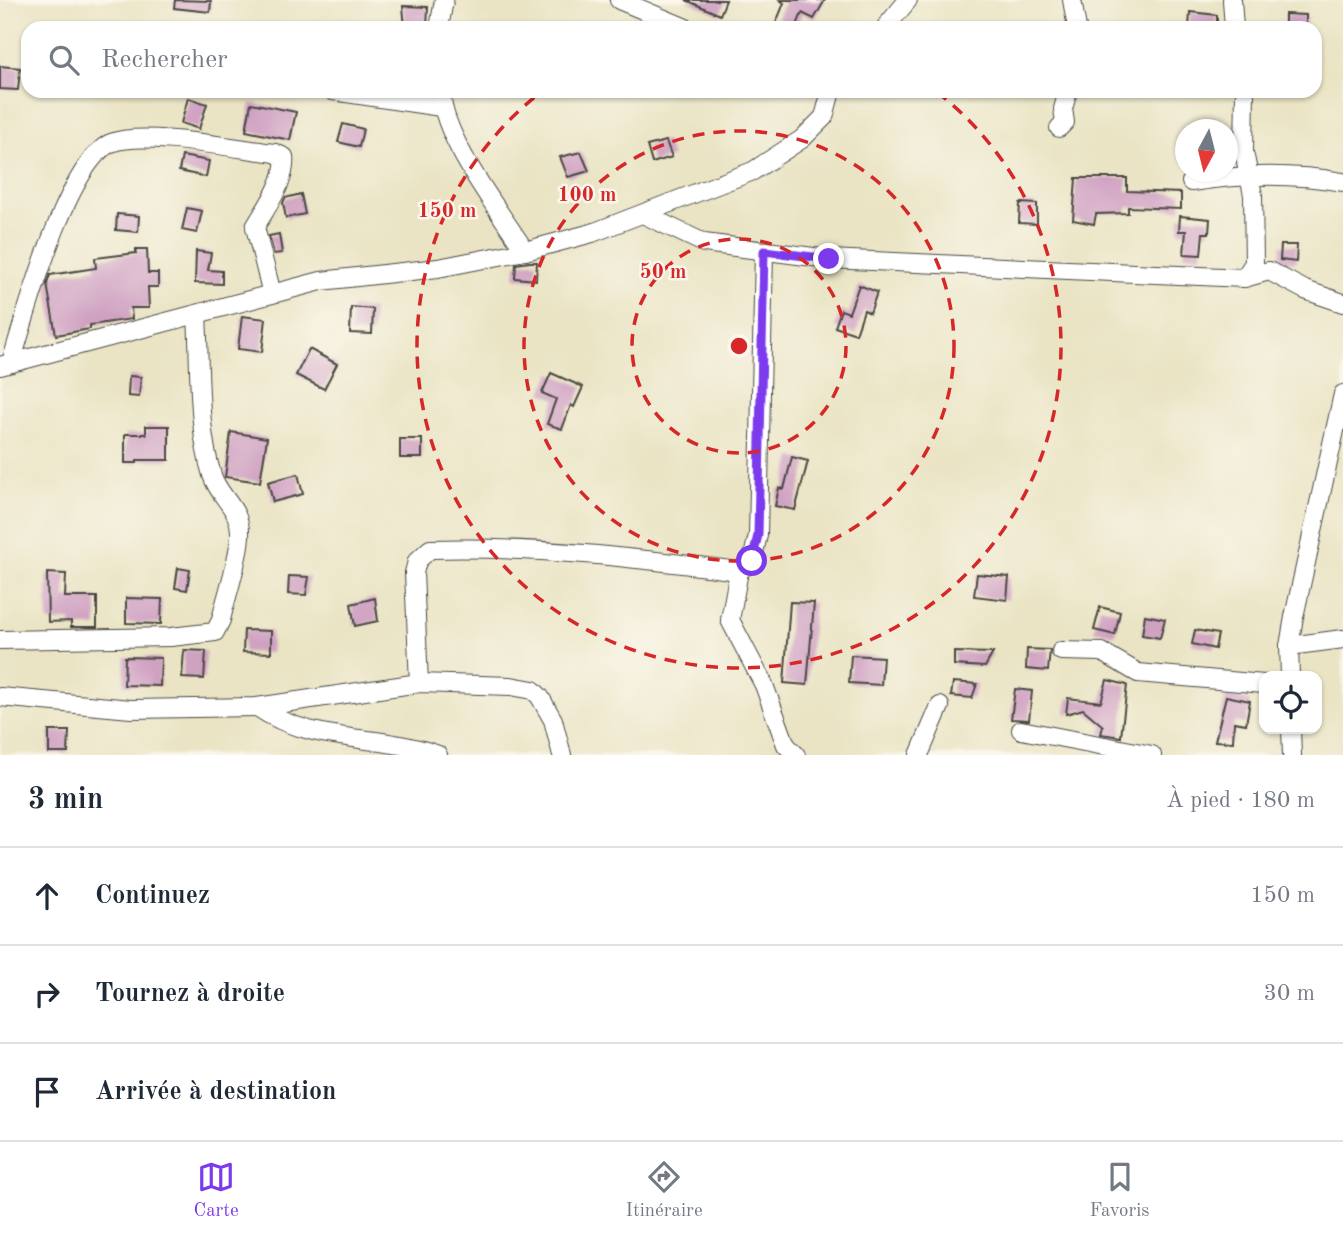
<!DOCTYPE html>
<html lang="fr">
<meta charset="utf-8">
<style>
:root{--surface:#fff;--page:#f6f6f7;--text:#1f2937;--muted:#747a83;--line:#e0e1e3;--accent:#7c3aed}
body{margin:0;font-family:"Old Standard TT",serif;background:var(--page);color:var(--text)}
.controls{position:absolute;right:21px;bottom:21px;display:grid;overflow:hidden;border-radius:14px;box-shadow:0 2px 5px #0004}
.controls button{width:63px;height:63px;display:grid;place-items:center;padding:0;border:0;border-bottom:2px solid var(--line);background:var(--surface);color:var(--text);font:35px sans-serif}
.compass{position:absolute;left:1175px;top:119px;width:63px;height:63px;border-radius:50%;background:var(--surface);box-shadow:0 2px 5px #0004;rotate:187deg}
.stop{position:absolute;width:21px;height:21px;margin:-16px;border:5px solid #7c3aed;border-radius:50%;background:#fff}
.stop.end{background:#7c3aed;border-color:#fff;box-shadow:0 2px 7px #0008}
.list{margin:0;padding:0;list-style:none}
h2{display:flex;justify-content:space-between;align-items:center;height:91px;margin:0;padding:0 28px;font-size:30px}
h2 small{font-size:23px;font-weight:400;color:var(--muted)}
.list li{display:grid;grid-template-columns:46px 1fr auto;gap:21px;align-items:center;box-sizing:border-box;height:98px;padding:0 28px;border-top:2px solid var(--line)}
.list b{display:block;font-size:26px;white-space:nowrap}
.list em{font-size:23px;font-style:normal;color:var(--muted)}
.icon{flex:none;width:38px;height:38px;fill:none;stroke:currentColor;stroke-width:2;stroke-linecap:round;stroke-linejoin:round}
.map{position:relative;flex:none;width:1343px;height:755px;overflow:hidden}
.search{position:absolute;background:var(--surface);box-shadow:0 2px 5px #0004;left:21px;right:21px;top:21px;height:77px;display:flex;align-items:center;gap:18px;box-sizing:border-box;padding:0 24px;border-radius:21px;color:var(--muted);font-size:26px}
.sheet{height:385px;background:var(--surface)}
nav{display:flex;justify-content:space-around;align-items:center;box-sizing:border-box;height:98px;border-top:2px solid var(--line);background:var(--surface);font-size:19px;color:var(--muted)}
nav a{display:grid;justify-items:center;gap:4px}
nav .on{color:var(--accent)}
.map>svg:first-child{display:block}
</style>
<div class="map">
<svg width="1343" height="755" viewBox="0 0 1343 755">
<rect width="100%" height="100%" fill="#fbf7ec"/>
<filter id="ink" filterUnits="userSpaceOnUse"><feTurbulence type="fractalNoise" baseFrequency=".0143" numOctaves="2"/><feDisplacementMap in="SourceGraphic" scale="14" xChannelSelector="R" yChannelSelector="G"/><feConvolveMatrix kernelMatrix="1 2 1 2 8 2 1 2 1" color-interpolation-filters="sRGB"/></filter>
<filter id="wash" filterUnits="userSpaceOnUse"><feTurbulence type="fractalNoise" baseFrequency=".00686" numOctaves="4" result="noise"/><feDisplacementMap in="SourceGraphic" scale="28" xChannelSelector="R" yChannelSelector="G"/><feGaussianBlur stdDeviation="1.57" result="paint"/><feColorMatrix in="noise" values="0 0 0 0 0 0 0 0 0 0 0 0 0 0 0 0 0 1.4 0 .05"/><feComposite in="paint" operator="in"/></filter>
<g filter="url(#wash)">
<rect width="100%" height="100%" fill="#eae4c4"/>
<g id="blocks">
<!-- building -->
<g fill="#d0a2c2">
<path d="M175 0 211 1 210 12 174 8Z"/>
<path d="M686 0H726L720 15Z"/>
<path d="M780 0H825L814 19 802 13 796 28H774L784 3Z"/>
<path d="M403 6 428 7 427 28H405Z"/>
<path d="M1190 12 1217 15V28H1189Z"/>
<path d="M1285 14 1306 15V28H1285Z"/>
<path d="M0 66 20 68 18 90 0 89Z"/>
<path d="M188 98 207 104 199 129 181 123Z"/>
<path d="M251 103 296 112 290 140 246 131Z"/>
<path d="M343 124 363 129 359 147 338 142Z"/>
<path d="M666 141 672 157 652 163 647 146Z"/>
<path d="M581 152 589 171 568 177 560 157Z"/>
<path d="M182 156 209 161 206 177 179 171Z"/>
<path d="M1076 178H1127V191L1181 193V209L1128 207V213L1096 214 1094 224 1073 220Z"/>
<path d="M301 194 305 214 286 218 283 203 285 198Z"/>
<path d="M1020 203 1037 204V224L1019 223Z"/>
<path d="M187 208 202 211 197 233 182 230Z"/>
<path d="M117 214 139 216 138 232 116 230Z"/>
<path d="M1180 216 1210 219 1209 233H1203L1201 255 1184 254 1186 231H1179Z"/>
<path d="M279 234 282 253 274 254 269 236Z"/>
<path d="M1281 245H1297L1296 262 1280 260Z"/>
<path d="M136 249H147L148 273H158V287H148L149 308H131L132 319 90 325V329L56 335 47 284 50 275 96 268 95 258 136 253Z"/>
<path d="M196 251 211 253 208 270 222 271V284L195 283Z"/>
<path d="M530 262H537L536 280 515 278 516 264Z"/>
<path d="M859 285 877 292 870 313 864 310 856 334 835 327 841 310 849 313Z"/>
<path d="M351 307 373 309 372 334 350 333Z"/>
<path d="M242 316 266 319 262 352 238 349Z"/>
<path d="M309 349 337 364 324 389 296 375Z"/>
<path d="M551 373 583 387 574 407 571 405 562 429 547 424 556 399 542 393Z"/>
<path d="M129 376 141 377 139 397 128 396Z"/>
<path d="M146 426H169V460H137V463H125V434H146Z"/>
<path d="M231 432 267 438 260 482 225 477Z"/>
<rect x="400" y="439" width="22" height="19"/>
<path d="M792 457 808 461 795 510 775 506 779 488 784 489Z"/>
<path d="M298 474 303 494 273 502 268 482Z"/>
<path d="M178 568 190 570 187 590 175 588Z"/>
<path d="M47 573 66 574 65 597H97V627H71V621L48 622Z"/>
<path d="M977 574 1009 577 1007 600 974 596Z"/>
<path d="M289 576 309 577 306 595 288 594Z"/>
<path d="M126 598 162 599 161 624 126 623Z"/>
<path d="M375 598 378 621 355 626 351 604Z"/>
<path d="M790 602 814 603 807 685 784 683Z"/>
<path d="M1100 607 1120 612 1115 635 1094 630Z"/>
<path d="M1145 615 1165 619 1160 638 1142 635Z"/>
<path d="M244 630 271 631V653L243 652Z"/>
<path d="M1195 630 1218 634 1215 649 1192 644Z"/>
<path d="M1027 649 1050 650 1048 671 1026 669Z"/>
<path d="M184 650 206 651 204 679 182 678Z"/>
<path d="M954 652 993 653 985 667 954 665Z"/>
<path d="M851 655 883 657 881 685 849 683Z"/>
<path d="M125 657 161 658 160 686 124 685Z"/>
<path d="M1107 680 1127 685 1121 737 1101 734 1103 726 1083 709 1066 714 1068 698 1101 702Z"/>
<path d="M953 682 977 684 972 698 951 696Z"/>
<path d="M1015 689 1032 691 1029 720 1011 719Z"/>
<path d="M1226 696 1250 701 1246 724 1234 722 1233 742 1215 741Z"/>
<path d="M49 731H69L68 753H49Z"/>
</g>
</g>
</g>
<g filter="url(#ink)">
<use href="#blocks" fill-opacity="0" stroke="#484742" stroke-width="2"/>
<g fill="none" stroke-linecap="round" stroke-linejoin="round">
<defs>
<g id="street">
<path d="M619 0 686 28"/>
<path d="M1072 0 1077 28"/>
<path d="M1232 0 1234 28"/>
<path d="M439 28 444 0"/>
<path d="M885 28 908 0"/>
<path d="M333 91 441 107"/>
<path d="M441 91C442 138 499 210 525 251"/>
<path d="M1059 128 1065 122 1063 109 1068 91"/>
<path d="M1191 182C1243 174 1291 173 1343 182"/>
<path d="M645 215 704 243 829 259 1244 278 1269 271 1305 290 1343 303"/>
<path d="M764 251 758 535 752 561 739 571 730 620 764 685 786 745 796 755"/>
<path d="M1244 278 1254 263 1253 195 1244 152 1245 91"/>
<path d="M11 363C25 317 67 162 111 143 142 130 239 149 275 153L284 157C287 180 266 208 255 227L272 294"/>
<path d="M0 366 321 281 438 268 525 251 592 233 753 171 802 139 824 117 831 91"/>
<path d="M0 640 171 637 215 632 221 620C227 593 238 564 240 536 242 509 219 498 212 475 197 427 200 365 197 315"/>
<path d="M1289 646 1343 639"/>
<path d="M1061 651 1102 652 1138 673 1264 684"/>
<path d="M1290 676 1289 646 1294 617 1343 394"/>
<path d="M419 683 414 573 417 561 430 549C533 546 637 558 739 571"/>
<path d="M0 697 131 709 257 707 419 683 511 686 533 690 540 697 553 720 562 755"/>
<path d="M257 707C312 745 377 733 438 755"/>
<path d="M1291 729 1292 755"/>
<path d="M1021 730 1152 755"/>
<path d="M919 755 940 706"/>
</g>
</defs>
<!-- street casing -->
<use href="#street" stroke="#484742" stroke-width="20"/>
<!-- street -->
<use href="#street" stroke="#fff" stroke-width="18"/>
</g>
</g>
<g fill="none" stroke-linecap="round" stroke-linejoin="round" filter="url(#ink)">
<!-- route -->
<path stroke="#7c3aed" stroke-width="9" d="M752 561 758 535 764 251 829 259"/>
</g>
<!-- distance rings -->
<g fill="none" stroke="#d62828" stroke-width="3.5" stroke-dasharray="12 9">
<circle cx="739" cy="346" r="107"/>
<circle cx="739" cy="346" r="215"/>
<path d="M689 28A322 322 0 0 1 789 28M937 92A322 322 0 1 1 541 92"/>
</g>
<circle cx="739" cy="346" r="10" fill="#d62828" stroke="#fbf7ec" stroke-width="3.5"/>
<g font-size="21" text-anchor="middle" font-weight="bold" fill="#d62828" stroke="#fbf7ec" stroke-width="5" stroke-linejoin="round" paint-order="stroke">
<text x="587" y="201">100 m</text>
<text x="447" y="217">150 m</text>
<text x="663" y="278">50 m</text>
</g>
</svg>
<div class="controls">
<button><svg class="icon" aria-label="locate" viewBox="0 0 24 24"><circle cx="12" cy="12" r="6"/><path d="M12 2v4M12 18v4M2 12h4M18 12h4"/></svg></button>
</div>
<svg class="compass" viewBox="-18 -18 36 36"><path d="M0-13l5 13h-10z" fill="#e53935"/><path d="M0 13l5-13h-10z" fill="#747a83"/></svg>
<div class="stop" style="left:752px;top:561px"></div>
<div class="stop end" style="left:829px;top:259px"></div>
<div class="search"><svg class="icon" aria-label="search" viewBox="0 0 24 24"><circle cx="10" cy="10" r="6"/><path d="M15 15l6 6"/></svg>Rechercher</div>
</div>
<section class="sheet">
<h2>3 min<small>À pied · 180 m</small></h2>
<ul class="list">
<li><svg class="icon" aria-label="ahead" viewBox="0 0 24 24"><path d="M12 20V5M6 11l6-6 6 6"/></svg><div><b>Continuez</b></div><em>150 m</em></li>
<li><svg class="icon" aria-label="right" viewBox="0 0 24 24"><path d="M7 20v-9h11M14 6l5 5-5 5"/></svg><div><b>Tournez à droite</b></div><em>30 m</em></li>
<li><svg class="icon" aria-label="arrive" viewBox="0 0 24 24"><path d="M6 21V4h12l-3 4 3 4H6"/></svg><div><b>Arrivée à destination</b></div></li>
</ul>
</section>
<nav>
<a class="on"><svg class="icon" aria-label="map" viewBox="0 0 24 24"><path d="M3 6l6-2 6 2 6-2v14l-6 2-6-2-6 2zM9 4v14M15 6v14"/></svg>Carte</a>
<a><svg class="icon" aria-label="directions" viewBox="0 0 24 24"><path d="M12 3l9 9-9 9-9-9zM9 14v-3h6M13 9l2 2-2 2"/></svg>Itinéraire</a>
<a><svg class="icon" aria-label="saved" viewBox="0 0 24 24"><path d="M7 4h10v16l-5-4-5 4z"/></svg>Favoris</a>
</nav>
